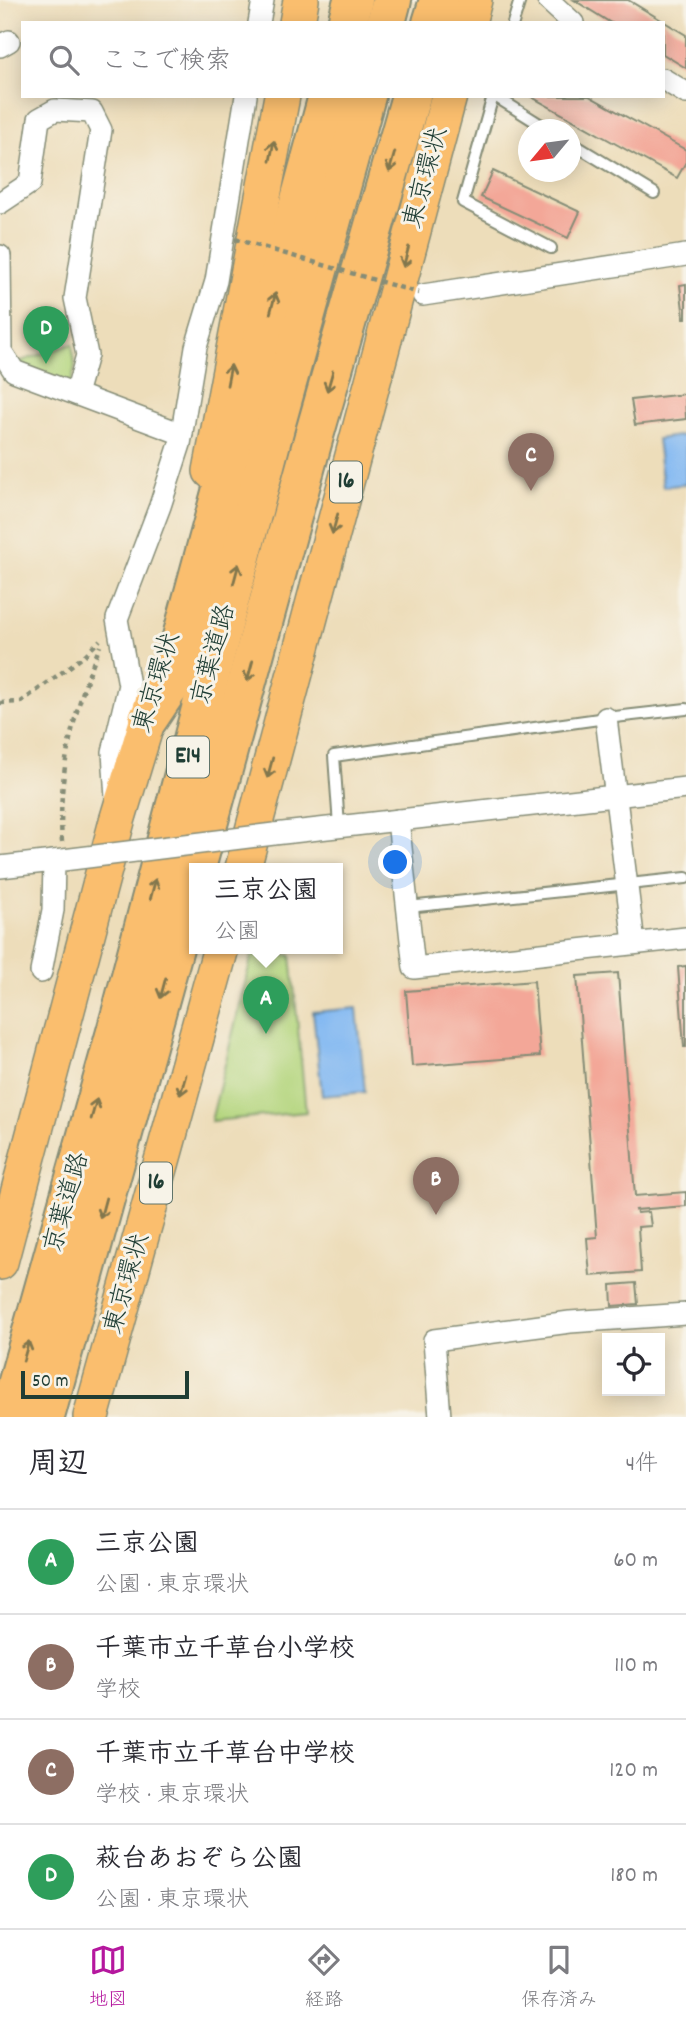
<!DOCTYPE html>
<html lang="ja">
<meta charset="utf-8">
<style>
:root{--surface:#fff;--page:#f7f7f7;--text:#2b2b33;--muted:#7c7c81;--line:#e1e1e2;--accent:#b5179e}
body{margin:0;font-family:Dekko,"Klee One",sans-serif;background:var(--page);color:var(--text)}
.controls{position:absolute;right:21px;bottom:21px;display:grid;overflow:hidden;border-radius:0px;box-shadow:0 4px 18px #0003}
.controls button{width:63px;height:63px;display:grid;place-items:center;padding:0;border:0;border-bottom:2px solid var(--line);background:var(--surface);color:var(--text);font:35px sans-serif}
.compass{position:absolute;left:518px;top:119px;width:63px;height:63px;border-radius:50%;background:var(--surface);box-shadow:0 4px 18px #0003;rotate:241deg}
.scale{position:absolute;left:21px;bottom:18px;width:168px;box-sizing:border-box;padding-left:7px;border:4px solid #1f3d34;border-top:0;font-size:19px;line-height:24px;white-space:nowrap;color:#1f3d34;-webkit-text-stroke:5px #f7f3e8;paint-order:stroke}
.you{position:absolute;left:396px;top:863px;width:24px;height:24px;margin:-18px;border:5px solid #fff;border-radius:50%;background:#1a73e8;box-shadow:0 0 0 10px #1a73e833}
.badge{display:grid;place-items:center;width:46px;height:46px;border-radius:50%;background:var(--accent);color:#fff;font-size:23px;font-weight:700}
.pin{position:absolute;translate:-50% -58px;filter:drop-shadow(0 2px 4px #0008)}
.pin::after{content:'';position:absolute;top:37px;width:24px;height:21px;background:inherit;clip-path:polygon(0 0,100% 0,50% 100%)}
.popup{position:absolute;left:189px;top:863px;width:154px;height:91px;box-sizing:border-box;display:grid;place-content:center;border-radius:0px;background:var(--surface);filter:drop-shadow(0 2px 5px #0005);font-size:23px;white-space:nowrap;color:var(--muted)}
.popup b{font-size:26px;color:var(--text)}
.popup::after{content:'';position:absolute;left:50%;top:100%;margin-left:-14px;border:14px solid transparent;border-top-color:var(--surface)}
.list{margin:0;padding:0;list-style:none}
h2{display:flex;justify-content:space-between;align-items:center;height:91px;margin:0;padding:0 28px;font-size:30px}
h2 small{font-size:23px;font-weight:400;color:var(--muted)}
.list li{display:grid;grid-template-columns:46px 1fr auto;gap:21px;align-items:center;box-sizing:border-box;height:105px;padding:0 28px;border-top:2px solid var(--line)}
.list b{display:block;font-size:26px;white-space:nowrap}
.list p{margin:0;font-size:23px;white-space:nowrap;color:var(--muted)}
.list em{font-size:23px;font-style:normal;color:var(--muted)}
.icon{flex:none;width:38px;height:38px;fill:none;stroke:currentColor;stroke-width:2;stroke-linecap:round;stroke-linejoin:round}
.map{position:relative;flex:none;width:686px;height:1417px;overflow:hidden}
.search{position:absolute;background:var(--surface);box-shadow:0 4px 18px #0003;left:21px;right:21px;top:21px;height:77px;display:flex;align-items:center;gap:18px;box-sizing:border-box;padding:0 24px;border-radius:0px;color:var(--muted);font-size:26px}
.sheet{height:511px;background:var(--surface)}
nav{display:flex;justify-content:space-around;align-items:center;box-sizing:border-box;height:98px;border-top:2px solid var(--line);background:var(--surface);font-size:19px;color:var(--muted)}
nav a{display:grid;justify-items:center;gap:4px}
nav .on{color:var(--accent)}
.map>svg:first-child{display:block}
</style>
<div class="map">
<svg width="686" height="1417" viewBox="0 0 686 1417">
<rect width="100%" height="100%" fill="#f7f3e8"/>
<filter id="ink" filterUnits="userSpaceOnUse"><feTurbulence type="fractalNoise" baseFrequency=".0143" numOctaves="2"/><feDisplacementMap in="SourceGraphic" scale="14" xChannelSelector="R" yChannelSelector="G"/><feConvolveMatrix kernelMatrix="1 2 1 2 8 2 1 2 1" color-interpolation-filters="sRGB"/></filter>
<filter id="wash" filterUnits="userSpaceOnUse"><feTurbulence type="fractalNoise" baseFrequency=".00686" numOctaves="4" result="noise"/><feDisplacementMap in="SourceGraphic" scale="28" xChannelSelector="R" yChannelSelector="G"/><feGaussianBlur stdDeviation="1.57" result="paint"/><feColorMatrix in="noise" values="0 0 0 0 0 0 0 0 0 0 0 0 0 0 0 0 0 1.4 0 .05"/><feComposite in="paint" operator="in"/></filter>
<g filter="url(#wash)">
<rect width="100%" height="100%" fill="#edddba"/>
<!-- green -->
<g fill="#b3d57d" stroke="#698958" stroke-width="2">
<path d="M72 344 75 366 71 385 15 363Z"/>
<path d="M252 955H291L306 1112 211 1121Z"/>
</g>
<!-- water -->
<g fill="#84b9f2" stroke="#527b93" stroke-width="2">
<path d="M686 435V484L663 487 657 439Z"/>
<path d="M357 1008 365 1092 322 1096 313 1012Z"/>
</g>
<g id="blocks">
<!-- building -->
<g fill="#f3a798">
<path d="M574 0H628L686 35V68L663 54V23H611Z"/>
<path d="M530 96H589L686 150V162L677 178Z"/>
<path d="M493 171 580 212 568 238 481 197Z"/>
<path d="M686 284V318H684L680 285Z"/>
<path d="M685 394 686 419 635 425 631 400Z"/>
<path d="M686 966V1047H684L678 967Z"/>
<path d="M618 973 635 1196 686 1192V1206L636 1210 637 1213 649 1212 651 1226 638 1227 641 1272 590 1276 587 1238 597 1237 577 976Z"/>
<path d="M534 981 540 1056 412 1066 406 991Z"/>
<path d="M636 1283 638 1304 612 1306 611 1285Z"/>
</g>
</g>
</g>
<g filter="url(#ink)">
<use href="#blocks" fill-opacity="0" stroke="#868d77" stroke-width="2"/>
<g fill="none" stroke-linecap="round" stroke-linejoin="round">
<defs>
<g id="service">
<path d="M513 23 520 0"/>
<path d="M493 96 463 202 551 248"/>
<path d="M495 96 549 130"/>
<path d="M570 142 654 193"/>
<path d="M339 826 334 756 606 718 686 709"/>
<path d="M408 907 686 878"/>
</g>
<g id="minor">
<path d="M548 0 573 23"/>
<path d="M259 23 263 0"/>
<path d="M0 46 9 41"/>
<path d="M663 79 686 93"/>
<path d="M0 203 30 183 39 119 55 110 92 112 101 130 75 298 87 355 76 394"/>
<path d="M0 256 1 351 14 371 182 434"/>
<path d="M423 295 686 255"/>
<path d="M606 718 634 943"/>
<path d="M116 798 113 752 129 685 117 619 160 506 180 444 196 347 216 281 246 96"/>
<path d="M398 820 414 968 686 938"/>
<path d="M274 834 686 788"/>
<path d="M0 867 63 860"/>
<path d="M41 972 53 910 54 861"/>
<path d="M440 1417 434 1340 570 1322 686 1314"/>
</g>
<g id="trunk">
<path d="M297 23 301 0"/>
<path d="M468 23 474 0"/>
<path d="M211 471 282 96"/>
<path d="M243 868 449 96"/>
<path d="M0 1262 117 821 156 692"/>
<path d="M91 1417 221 948"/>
</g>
<g id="motorway">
<path d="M347 23 353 0"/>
<path d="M386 23 392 0"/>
<path d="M432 23 439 0"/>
<path d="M148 719 168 689 328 96"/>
<path d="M196 868 314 436 411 96"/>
<path d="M8 1417 121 1014 275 427 366 96"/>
<path d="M45 1417 194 875"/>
</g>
</defs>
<!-- service casing -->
<use href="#service" stroke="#868d77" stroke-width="14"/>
<!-- minor casing -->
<use href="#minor" stroke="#868d77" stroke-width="24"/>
<!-- trunk casing -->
<use href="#trunk" stroke="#868d77" stroke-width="38"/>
<!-- motorway casing -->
<use href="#motorway" stroke="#868d77" stroke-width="42"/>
<!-- path -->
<g stroke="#868d77" stroke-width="4.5" stroke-dasharray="5 5" stroke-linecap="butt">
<path d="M0 703 21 702 83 657 100 640"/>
<path d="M62 842C57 775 74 708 100 646"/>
</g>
<!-- service -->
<use href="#service" stroke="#fff" stroke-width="10"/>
<!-- minor -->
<use href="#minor" stroke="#fff" stroke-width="21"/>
<!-- trunk -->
<use href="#trunk" stroke="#fabe6e" stroke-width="35"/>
<!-- motorway -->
<use href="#motorway" stroke="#fabe6e" stroke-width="38"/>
<defs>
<path id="minor-bridge" d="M63 860 274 834"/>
</defs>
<!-- minor-bridge casing -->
<use href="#minor-bridge" stroke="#868d77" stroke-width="24" stroke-linecap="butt"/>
<!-- path-bridge -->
<path stroke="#868d77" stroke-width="4.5" stroke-dasharray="5 5" stroke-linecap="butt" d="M235 239 419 293"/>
<!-- minor-bridge -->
<use href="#minor-bridge" stroke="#fff" stroke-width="21"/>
</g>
<!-- one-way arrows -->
<defs><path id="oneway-shaft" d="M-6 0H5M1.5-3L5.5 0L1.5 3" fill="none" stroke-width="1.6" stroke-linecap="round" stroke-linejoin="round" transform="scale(1.75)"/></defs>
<g stroke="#82774e">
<use href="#oneway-shaft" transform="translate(272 151) rotate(-79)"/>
<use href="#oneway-shaft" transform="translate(392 162) rotate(106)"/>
<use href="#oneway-shaft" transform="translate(406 257) rotate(105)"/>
<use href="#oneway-shaft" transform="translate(273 303) rotate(-75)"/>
<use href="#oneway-shaft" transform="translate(229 375) rotate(-79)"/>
<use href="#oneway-shaft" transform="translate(330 381) rotate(106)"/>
<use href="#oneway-shaft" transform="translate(335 524) rotate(105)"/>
<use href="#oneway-shaft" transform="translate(236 574) rotate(-75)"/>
<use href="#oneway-shaft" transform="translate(250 671) rotate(105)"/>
<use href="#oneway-shaft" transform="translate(270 768) rotate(105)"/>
<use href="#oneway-shaft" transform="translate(153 889) rotate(-75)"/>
<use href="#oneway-shaft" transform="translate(163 988) rotate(105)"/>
<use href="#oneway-shaft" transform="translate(183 1085) rotate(106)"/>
<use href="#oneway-shaft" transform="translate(94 1109) rotate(-74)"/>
<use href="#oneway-shaft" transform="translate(103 1208) rotate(105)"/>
<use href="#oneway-shaft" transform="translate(26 1351) rotate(-74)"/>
</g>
</g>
<g text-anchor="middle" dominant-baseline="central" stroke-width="6" stroke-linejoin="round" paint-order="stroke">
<!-- shield labels -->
<g fill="#f7f3e8" stroke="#60746a" stroke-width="2">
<rect x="330" y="461.5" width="32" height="41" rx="5"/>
<rect x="167" y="736.5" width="42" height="41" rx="5"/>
<rect x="140" y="1162.5" width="32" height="41" rx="5"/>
</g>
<g font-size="24" font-weight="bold" fill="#1f3d34">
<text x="346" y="482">16</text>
<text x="188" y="757">E14</text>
<text x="156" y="1183">16</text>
</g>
<!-- street labels -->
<g font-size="26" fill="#1f3d34" stroke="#f7f3e8">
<text transform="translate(427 178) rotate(-75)">東京環状</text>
<text transform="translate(215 655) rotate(-75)">京葉道路</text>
<text transform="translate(158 683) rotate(-73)">東京環状</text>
<text transform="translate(68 1203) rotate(-74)">京葉道路</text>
<text transform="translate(128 1284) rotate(-74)">東京環状</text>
</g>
</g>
</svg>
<div class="controls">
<button><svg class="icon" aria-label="locate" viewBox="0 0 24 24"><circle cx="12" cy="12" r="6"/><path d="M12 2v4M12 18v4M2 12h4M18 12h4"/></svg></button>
</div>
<svg class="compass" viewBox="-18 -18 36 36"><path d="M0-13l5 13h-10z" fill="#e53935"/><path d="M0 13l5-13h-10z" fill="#7c7c81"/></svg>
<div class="scale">50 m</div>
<div class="you"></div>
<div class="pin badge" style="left:266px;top:1034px;background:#2e9e5b">A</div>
<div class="popup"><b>三京公園</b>公園</div>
<div class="pin badge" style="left:436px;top:1215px;background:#8d6e63">B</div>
<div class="pin badge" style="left:531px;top:491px;background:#8d6e63">C</div>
<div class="pin badge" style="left:46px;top:364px;background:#2e9e5b">D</div>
<div class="search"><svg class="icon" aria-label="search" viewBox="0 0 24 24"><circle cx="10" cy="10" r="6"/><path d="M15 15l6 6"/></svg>ここで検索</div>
</div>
<section class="sheet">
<h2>周辺<small>4件</small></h2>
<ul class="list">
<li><span class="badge" style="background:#2e9e5b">A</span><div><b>三京公園</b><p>公園 · 東京環状</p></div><em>60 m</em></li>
<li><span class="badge" style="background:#8d6e63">B</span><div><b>千葉市立千草台小学校</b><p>学校</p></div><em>110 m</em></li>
<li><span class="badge" style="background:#8d6e63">C</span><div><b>千葉市立千草台中学校</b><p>学校 · 東京環状</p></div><em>120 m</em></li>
<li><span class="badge" style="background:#2e9e5b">D</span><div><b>萩台あおぞら公園</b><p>公園 · 東京環状</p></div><em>180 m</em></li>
</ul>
</section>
<nav>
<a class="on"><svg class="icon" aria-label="map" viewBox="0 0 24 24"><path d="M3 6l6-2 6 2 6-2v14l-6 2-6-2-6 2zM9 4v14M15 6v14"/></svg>地図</a>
<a><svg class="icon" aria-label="directions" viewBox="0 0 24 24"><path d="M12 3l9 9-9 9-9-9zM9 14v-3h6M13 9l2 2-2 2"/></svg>経路</a>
<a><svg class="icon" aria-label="saved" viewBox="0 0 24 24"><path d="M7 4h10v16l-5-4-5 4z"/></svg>保存済み</a>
</nav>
